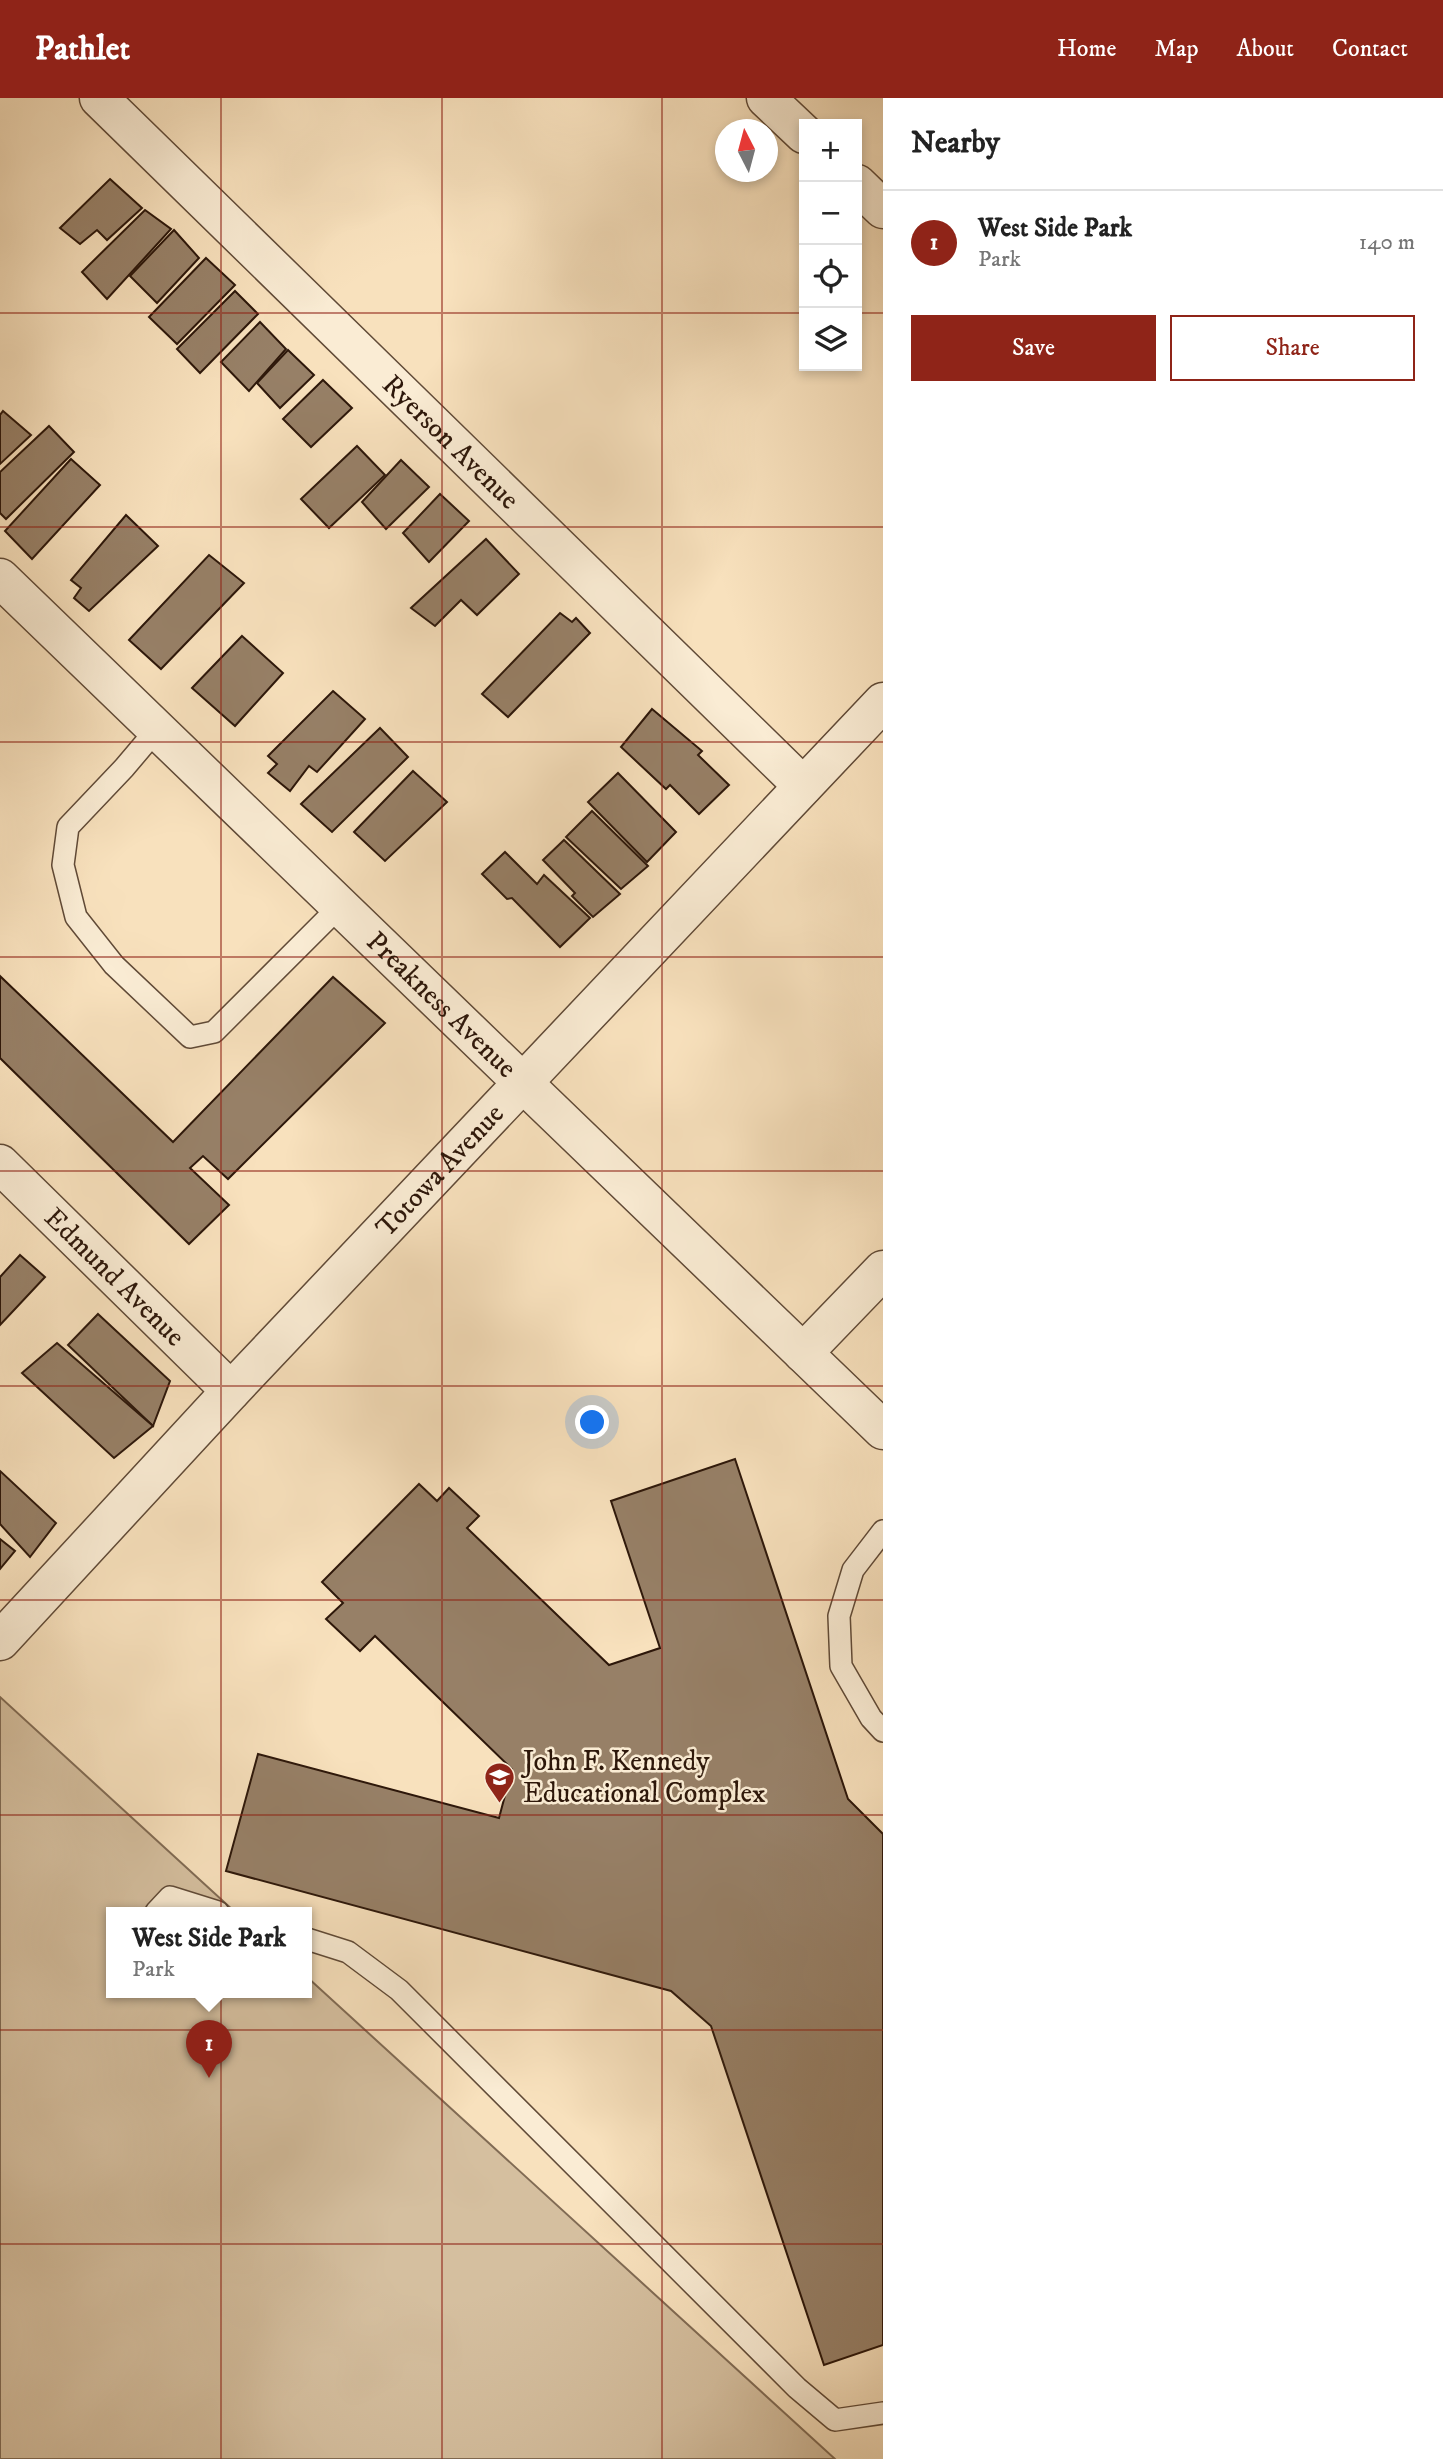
<!DOCTYPE html>
<meta charset="utf-8">
<style>
:root{--surface:#fff;--page:#f6f6f6;--text:#222;--muted:#767676;--line:#e0e0e0;--accent:#8f2418}
body{margin:0;font-family:"IM FELL DW Pica",serif;background:var(--page);color:var(--text)}
.controls{position:absolute;right:21px;top:21px;display:grid;overflow:hidden;border-radius:0px;box-shadow:0 4px 10px #0003}
.controls button{width:63px;height:63px;display:grid;place-items:center;padding:0;border:0;border-bottom:2px solid var(--line);background:var(--surface);color:var(--text);font:35px sans-serif}
.compass{position:absolute;left:715px;top:21px;width:63px;height:63px;border-radius:50%;background:var(--surface);box-shadow:0 4px 10px #0003;rotate:354deg}
.you{position:absolute;left:593px;top:1325px;width:24px;height:24px;margin:-18px;border:5px solid #fff;border-radius:50%;background:#1a73e8;box-shadow:0 0 0 10px #1a73e833}
.badge{display:grid;place-items:center;width:46px;height:46px;border-radius:50%;background:var(--accent);color:#fff;font-size:23px;font-weight:700}
.pin{position:absolute;translate:-50% -58px;filter:drop-shadow(0 2px 4px #0008)}
.pin::after{content:'';position:absolute;top:37px;width:24px;height:21px;background:inherit;clip-path:polygon(0 0,100% 0,50% 100%)}
.popup{position:absolute;left:106px;top:1809px;width:206px;height:91px;box-sizing:border-box;display:grid;place-content:center;border-radius:0px;background:var(--surface);filter:drop-shadow(0 2px 5px #0005);font-size:23px;white-space:nowrap;color:var(--muted)}
.popup b{font-size:26px;color:var(--text)}
.popup::after{content:'';position:absolute;left:50%;top:100%;margin-left:-14px;border:14px solid transparent;border-top-color:var(--surface)}
.list{margin:0;padding:0;list-style:none}
h2{display:flex;justify-content:space-between;align-items:center;height:91px;margin:0;padding:0 28px;font-size:30px}
h2 small{font-size:23px;font-weight:400;color:var(--muted)}
.list li{display:grid;grid-template-columns:46px 1fr auto;gap:21px;align-items:center;box-sizing:border-box;height:105px;padding:0 28px;border-top:2px solid var(--line)}
.list b{display:block;font-size:26px;white-space:nowrap}
.list p{margin:0;font-size:23px;white-space:nowrap;color:var(--muted)}
.list em{font-size:23px;font-style:normal;color:var(--muted)}
.actions{display:flex;gap:14px;padding:21px 28px}
.actions a{flex:1;padding:16px 0;border:2px solid var(--accent);border-radius:0px;text-align:center;font-size:24px;color:var(--accent)}
.actions .main{background:var(--accent);color:#fff}
.icon{flex:none;width:38px;height:38px;fill:none;stroke:currentColor;stroke-width:2;stroke-linecap:round;stroke-linejoin:round}
.map{position:relative;flex:none;width:883px;height:2361px;overflow:hidden}
header{display:flex;align-items:center;gap:42px;box-sizing:border-box;height:98px;padding:0 35px;background:var(--accent);color:#fff}
header strong{font-size:33px}
nav{display:flex;gap:38px;margin-inline-start:auto;font-size:24px}
main{display:flex}
aside{flex:1;background:var(--surface)}
.map>svg:first-child{display:block}
</style>
<header>
<strong>Pathlet</strong>
<nav><a>Home</a><a>Map</a><a>About</a><a>Contact</a></nav>
</header>
<main>
<div class="map">
<svg width="883" height="2361" viewBox="0 0 883 2361">
<rect width="100%" height="100%" fill="#f8e1bd"/>
<filter id="stains"><feTurbulence type="fractalNoise" baseFrequency=".00286" numOctaves="4"/><feColorMatrix values="0 0 0 0 .2 0 0 0 0 .09 0 0 0 0 .02 0 0 0 .5 -.17"/></filter>
<radialGradient id="worn" r=".72"><stop offset=".6" stop-color="#630" stop-opacity="0"/><stop offset="1" stop-color="#630" stop-opacity=".3"/></radialGradient>
<!-- green -->
<path fill="#d5bf9f" stroke="#816b54" stroke-width="2" d="M0 1599 235 1814H111V1894H307V1879L835 2361H0Z"/>
<!-- building -->
<g fill="#978067" stroke="#2d170a" stroke-width="2">
<path d="M110 81 142 110 107 142 97 132 80 146 60 130Z"/>
<path d="M145 112 171 131 107 201 82 174Z"/>
<path d="M174 132 199 160 157 205 130 178Z"/>
<path d="M206 160 235 187 177 246 149 219Z"/>
<path d="M235 193 258 216 200 275 177 251Z"/>
<path d="M260 224 286 251 249 293 221 264Z"/>
<path d="M288 252 314 277 280 310 257 285Z"/>
<path d="M323 282 352 310 311 349 283 321Z"/>
<path d="M3 313 31 337 0 366V317Z"/>
<path d="M49 328 74 354 6 421 0 415V374Z"/>
<path d="M357 348 385 377 329 430 301 401Z"/>
<path d="M71 361 100 387 32 461 5 433Z"/>
<path d="M401 362 429 389 386 431 362 404Z"/>
<path d="M440 396 469 423 429 464 403 435Z"/>
<path d="M126 417 158 448 89 513 74 500 81 490 71 482Z"/>
<path d="M486 441 519 476 477 517 461 502 435 528 411 510Z"/>
<path d="M209 457 244 485 161 571 129 542Z"/>
<path d="M560 515 572 524 576 520 590 535 508 619 482 596Z"/>
<path d="M242 538 283 575 235 628 192 590Z"/>
<path d="M333 593 365 621 317 674 309 668 290 693 268 675 277 666 268 658Z"/>
<path d="M652 611 702 653 698 657 729 687 699 716 670 687 666 691 621 649Z"/>
<path d="M380 630 408 659 332 734 301 706Z"/>
<path d="M413 673 447 704 385 763 354 734Z"/>
<path d="M618 675 676 734 647 764 588 704Z"/>
<path d="M592 713 648 768 621 791 566 739Z"/>
<path d="M564 742 620 796 593 819 572 798 575 795 543 762Z"/>
<path d="M505 754 537 786 544 777 590 820 560 849 512 800 507 801 482 776Z"/>
<path d="M0 878 173 1044 333 879 385 925 228 1081 203 1058 190 1070 229 1107 189 1146 0 960Z"/>
<path d="M20 1157 45 1179 0 1227V1179Z"/>
<path d="M98 1216 170 1283 153 1328 68 1247Z"/>
<path d="M57 1245 153 1328 114 1360 22 1275Z"/>
<path d="M735 1361 848 1701 883 1736V2247L824 2267 711 1928 671 1893 226 1773 258 1656 499 1720 512 1671 375 1538 360 1553 326 1521 343 1505 322 1484 419 1386 437 1403 449 1390 479 1418 467 1430 609 1567 660 1550 611 1403Z"/>
<path d="M0 1373 56 1425 30 1459 0 1426Z"/>
<path d="M0 1441 15 1453 0 1471Z"/>
</g>
<g fill="none" stroke-linecap="round" stroke-linejoin="round">
<defs>
<g id="service">
<path d="M157 631 124 670 68 729 63 767 76 819 114 867 190 939 214 934 340 808"/>
<path d="M883 1433 853 1472 839 1518 841 1568 871 1620 883 1633"/>
<path d="M156 1814 170 1799 218 1814"/>
<path d="M307 1841 348 1854 399 1892 797 2290 835 2322 883 2315"/>
</g>
<g id="minor">
<path id="s1" d="M99 0 803 688"/>
<path d="M766 0 804 36"/>
<path d="M857 86 883 111"/>
<path d="M523 985 883 1332"/>
<path id="s2" d="M0 1066 231 1293"/>
<path d="M803 1255 883 1172"/>
</g>
<g id="tertiary">
<path id="s3" d="M0 480 523 985"/>
<path id="s4" d="M0 1543 231 1293 883 604"/>
</g>
</defs>
<!-- service casing -->
<use href="#service" stroke="#604a37" stroke-width="24"/>
<!-- minor casing -->
<use href="#minor" stroke="#604a37" stroke-width="41"/>
<!-- tertiary casing -->
<use href="#tertiary" stroke="#604a37" stroke-width="41"/>
<!-- service -->
<use href="#service" stroke="#faecd4" stroke-width="21"/>
<!-- minor -->
<use href="#minor" stroke="#faecd4" stroke-width="38"/>
<!-- tertiary -->
<use href="#tertiary" stroke="#faecd4" stroke-width="38"/>
</g>
<!-- grid -->
<path fill="none" stroke="#8f2418" stroke-width="2" stroke-opacity="0.55" d="M221 0V2361M442 0V2361M662 0V2361M0 215H804M857 215H883M0 429H883M0 644H883M0 859H883M0 1073H883M0 1288H883M0 1502H883M0 1717H883M0 1932H883M0 2146H883"/>
<!-- icons -->
<defs>
<symbol id="school-pin" viewBox="-11 -11 22 30"><path d="M0 17L-7.5 6A9.5 9.5 0 1 1 7.5 6Z" fill="#8f2418" stroke="#faecd4"/><path d="M0-5L7-2L0 1L-7-2ZM-4 1L0 2.5L4 1V4Q0 6-4 4Z" fill="#fff"/></symbol>
</defs>
<g fill-rule="evenodd">
<use href="#school-pin" x="482" y="1662" width="35" height="47"/>
</g>
<g text-anchor="middle" dominant-baseline="central" stroke-width="5" stroke-linejoin="round" paint-order="stroke">
<!-- street labels -->
<g font-size="28" fill="#2d170a" stroke="#faecd4">
<text stroke="none"><textPath href="#s1" startOffset="492">Ryerson Avenue</textPath></text>
<text stroke="none"><textPath href="#s3" startOffset="614">Preakness Avenue</textPath></text>
<text stroke="none"><textPath href="#s4" startOffset="644">Totowa Avenue</textPath></text>
<text stroke="none"><textPath href="#s2" startOffset="161">Edmund Avenue</textPath></text>
</g>
<!-- poi labels -->
<g font-size="28" fill="#2d170a" stroke="#faecd4" text-anchor="start">
<text x="523" y="1663">John F. Kennedy<tspan x="523" dy="32">Educational Complex</tspan></text>
</g>
</g>
<rect width="100%" height="100%" filter="url(#stains)"/>
<rect width="100%" height="100%" fill="url(#worn)"/>
</svg>
<div class="controls">
<button>+</button>
<button>−</button>
<button><svg class="icon" aria-label="locate" viewBox="0 0 24 24"><circle cx="12" cy="12" r="6"/><path d="M12 2v4M12 18v4M2 12h4M18 12h4"/></svg></button>
<button><svg class="icon" aria-label="layers" viewBox="0 0 24 24"><path d="M12 4l9 5-9 5-9-5zM3 14l9 5 9-5"/></svg></button>
</div>
<svg class="compass" viewBox="-18 -18 36 36"><path d="M0-13l5 13h-10z" fill="#e53935"/><path d="M0 13l5-13h-10z" fill="#767676"/></svg>
<div class="you"></div>
<div class="pin badge" style="left:209px;top:1980px">1</div>
<div class="popup"><b>West Side Park</b>Park</div>
</div>
<aside>
<h2>Nearby<small></small></h2>
<ul class="list">
<li><span class="badge">1</span><div><b>West Side Park</b><p>Park</p></div><em>140 m</em></li>
</ul>
<div class="actions"><a class="main">Save</a><a>Share</a></div>
</aside>
</main>
